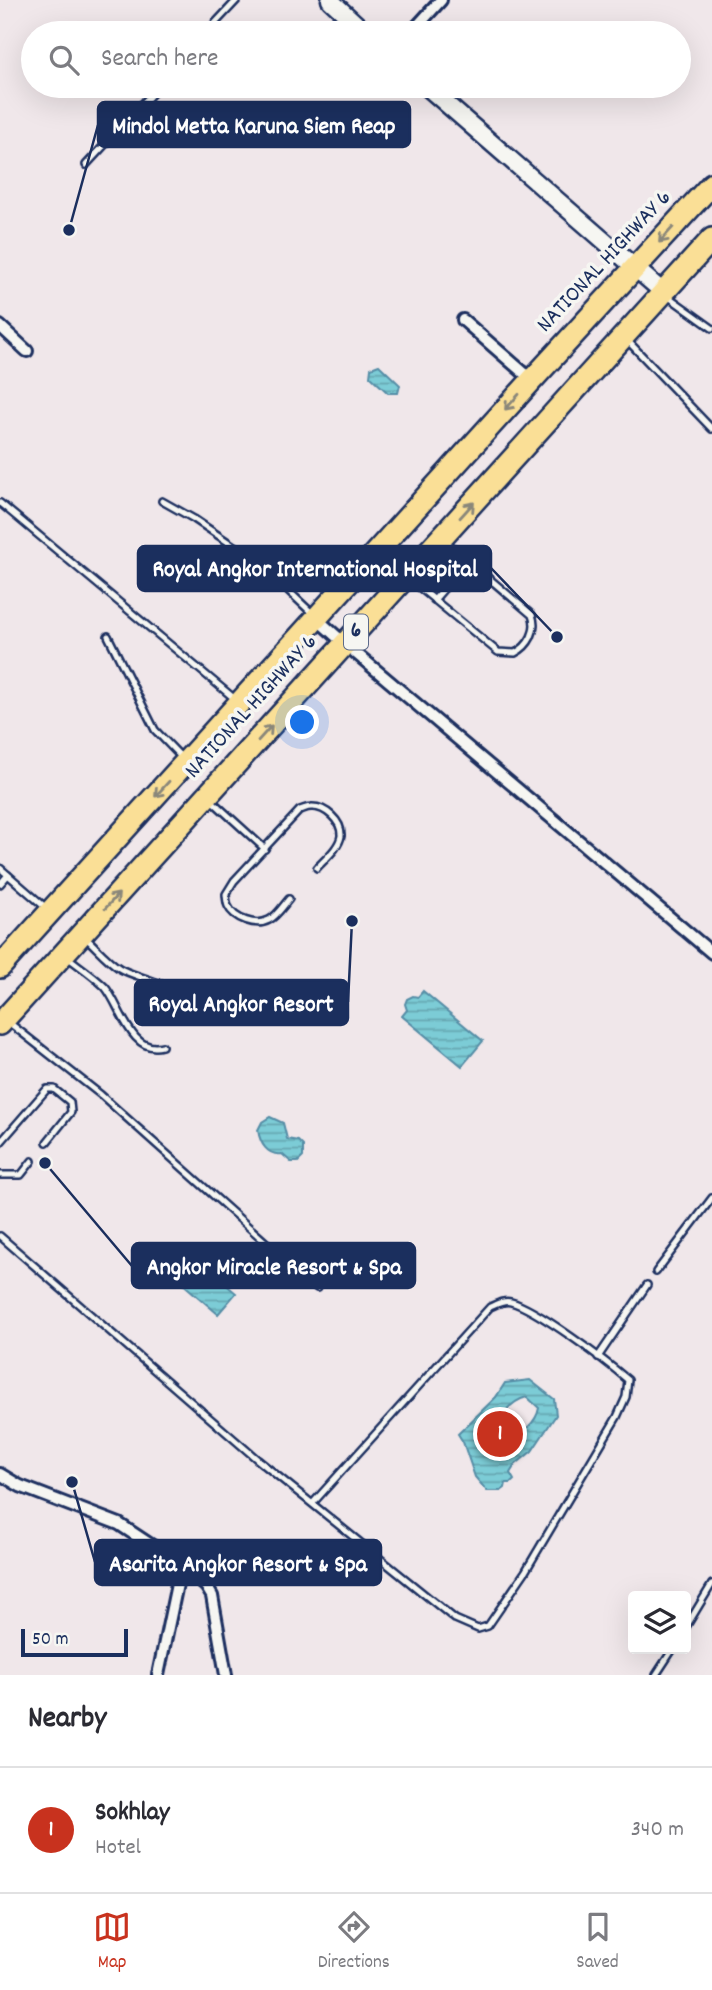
<!DOCTYPE html>
<style>
:root{--surface:#fff;--page:#f2f2f3;--text:#2b2b33;--muted:#7c7c81;--line:#e1e1e2;--accent:#c8321e}
body{margin:0;font-family:Dekko,sans-serif;background:var(--page);color:var(--text)}
.controls{position:absolute;right:21px;bottom:21px;display:grid;overflow:hidden;border-radius:7px;box-shadow:0 7px 28px #0002}
.controls button{width:63px;height:63px;display:grid;place-items:center;padding:0;border:0;border-bottom:2px solid var(--line);background:var(--surface);color:var(--text);font:35px sans-serif}
.scale{position:absolute;left:21px;bottom:18px;width:107px;box-sizing:border-box;padding-left:7px;border:4px solid #1b2f5e;border-top:0;font-size:19px;line-height:24px;white-space:nowrap;color:#1b2f5e;-webkit-text-stroke:5px #f6f6f2;paint-order:stroke}
.you{position:absolute;left:303px;top:723px;width:24px;height:24px;margin:-18px;border:5px solid #fff;border-radius:50%;background:#1a73e8;box-shadow:0 0 0 10px #1a73e833}
.badge{display:grid;place-items:center;width:46px;height:46px;border-radius:50%;background:var(--accent);color:#fff;font-size:23px;font-weight:700}
.pin{position:absolute;translate:-50% -50%;border:4px solid #fff;box-shadow:0 2px 7px #0006}
.list{margin:0;padding:0;list-style:none}
h2{display:flex;justify-content:space-between;align-items:center;height:91px;margin:0;padding:0 28px;font-size:30px}
h2 small{font-size:23px;font-weight:400;color:var(--muted)}
.list li{display:grid;grid-template-columns:46px 1fr auto;gap:21px;align-items:center;box-sizing:border-box;height:126px;padding:0 28px;border-top:2px solid var(--line)}
.list b{display:block;font-size:26px;white-space:nowrap}
.list p{margin:0;font-size:23px;white-space:nowrap;color:var(--muted)}
.list em{font-size:23px;font-style:normal;color:var(--muted)}
.icon{flex:none;width:38px;height:38px;fill:none;stroke:currentColor;stroke-width:2;stroke-linecap:round;stroke-linejoin:round}
.map{position:relative;flex:none;width:712px;height:1675px;overflow:hidden}
.search{position:absolute;background:var(--surface);box-shadow:0 7px 28px #0002;left:21px;right:21px;top:21px;height:77px;display:flex;align-items:center;gap:18px;box-sizing:border-box;padding:0 24px;border-radius:38px;color:var(--muted);font-size:26px}
.sheet{height:217px;background:var(--surface)}
nav{display:flex;justify-content:space-around;align-items:center;box-sizing:border-box;height:98px;border-top:2px solid var(--line);background:var(--surface);font-size:19px;color:var(--muted)}
nav a{display:grid;justify-items:center;gap:4px}
nav .on{color:var(--accent)}
.map>svg:first-child{display:block}
</style>
<div class="map">
<svg width="712" height="1675" viewBox="0 0 712 1675">
<defs>
<pattern id="water-rules" width="6" height="5" patternUnits="userSpaceOnUse" patternTransform="scale(1.75)"><rect width="6" height="5" fill="#7cccd6"/><path d="M0 2.5h6" fill="none" stroke="#65a6b1"/></pattern>
</defs>
<rect width="100%" height="100%" fill="#f0e7ea"/>
<filter id="ink" filterUnits="userSpaceOnUse"><feTurbulence type="fractalNoise" baseFrequency=".0143" numOctaves="2"/><feDisplacementMap in="SourceGraphic" scale="14" xChannelSelector="R" yChannelSelector="G"/><feConvolveMatrix kernelMatrix="1 2 1 2 8 2 1 2 1" color-interpolation-filters="sRGB"/></filter>
<g filter="url(#ink)">
<!-- water -->
<g fill="url(#water-rules)" stroke="#558da6" stroke-width="2" fill-rule="evenodd">
<path d="M379 365 400 385 398 393H388L370 376 371 368Z"/>
<path d="M423 991 483 1041 462 1066 402 1016 407 1010 405 1004 407 999 413 996 418 997Z"/>
<path d="M270 1117 283 1123 287 1139 298 1141 303 1146V1157L298 1162H291L282 1154C267 1156 260 1143 258 1130L262 1122Z"/>
<path d="M181 1254 207 1276 217 1277 236 1293 218 1314 167 1270Z"/>
<path d="M530 1380 554 1399 556 1415 532 1451 515 1465 510 1473 514 1480 511 1483H506L505 1488 501 1491H487L475 1477 463 1442 458 1434 496 1397 505 1383ZM527 1397 539 1408C536 1427 512 1440 496 1447L489 1436C497 1421 509 1401 527 1397Z"/>
</g>
<g fill="none" stroke-linecap="round" stroke-linejoin="round">
<defs>
<g id="lane">
<path d="M206 33 237 0"/>
<path d="M86 165 159 86"/>
<path d="M666 295 712 328"/>
<path d="M626 339 712 429"/>
<path d="M162 501 194 519 259 563 313 614"/>
<path d="M0 503 235 699"/>
<path d="M409 579 498 652 515 653C529 646 538 630 532 615L444 540"/>
<path d="M434 600 469 560"/>
<path d="M108 636 155 730 182 758"/>
<path d="M209 798 265 849"/>
<path d="M0 868 45 907"/>
<path d="M0 884 8 875"/>
<path d="M289 899C283 906 277 916 269 920 256 927 234 919 228 906 227 905 226 895 226 894L234 881 300 810C304 809 307 807 311 807 325 806 342 821 341 836 339 848 325 859 317 868"/>
<path d="M86 938C97 948 107 960 119 968 137 980 197 985 188 1016"/>
<path d="M66 956C79 966 94 976 105 987 120 1004 131 1055 162 1046"/>
<path d="M7 1021 101 1095 317 1288"/>
<path d="M0 1143 47 1089H54L70 1102 71 1112 47 1142"/>
<path d="M0 1175H21L32 1161"/>
<path d="M0 1236 258 1460 455 1619 478 1629 488 1626 525 1572 617 1417 626 1397 628 1380C606 1361 537 1309 511 1302 504 1300 497 1304 490 1307L313 1503"/>
<path d="M656 1272 712 1198"/>
<path d="M598 1357 647 1285"/>
<path d="M686 1627 712 1584"/>
<path d="M656 1675 673 1649"/>
</g>
<g id="street">
<path d="M411 33 441 0"/>
<path d="M463 320 532 380"/>
<path d="M0 326 27 351"/>
<path d="M317 619 345 644 712 953"/>
<path d="M0 1474 20 1486 119 1524 181 1565 206 1586 212 1596 226 1675"/>
<path d="M158 1675 181 1565"/>
</g>
<g id="secondary">
<path d="M330 0 366 33"/>
<path d="M426 86 664 293"/>
</g>
<g id="highway">
<path d="M0 967 532 380 712 184"/>
<path d="M0 1024 712 239"/>
</g>
</defs>
<!-- lane casing -->
<use href="#lane" stroke="#1b2f5e" stroke-width="10"/>
<!-- street casing -->
<use href="#street" stroke="#1b2f5e" stroke-width="16"/>
<!-- secondary casing -->
<use href="#secondary" stroke="#1b2f5e" stroke-width="21"/>
<!-- highway casing -->
<use href="#highway" stroke="#1b2f5e" stroke-width="26"/>
<!-- lane -->
<use href="#lane" stroke="#f6f6f2" stroke-width="5"/>
<!-- street -->
<use href="#street" stroke="#f6f6f2" stroke-width="10"/>
<!-- secondary -->
<use href="#secondary" stroke="#f6f6f2" stroke-width="16"/>
<!-- highway -->
<use href="#highway" stroke="#fadf96" stroke-width="21"/>
</g>
<!-- one-way arrows -->
<defs><path id="oneway-shaft" d="M-6 0H5M1.5-3L5.5 0L1.5 3" fill="none" stroke-width="1.6" stroke-linecap="round" stroke-linejoin="round" transform="scale(1.75)"/></defs>
<g stroke="#8a877a">
<use href="#oneway-shaft" transform="translate(666 235) rotate(132)"/>
<use href="#oneway-shaft" transform="translate(512 402) rotate(132)"/>
<use href="#oneway-shaft" transform="translate(467 510) rotate(-48)"/>
<use href="#oneway-shaft" transform="translate(265 733) rotate(-48)"/>
<use href="#oneway-shaft" transform="translate(162 789) rotate(132)"/>
<use href="#oneway-shaft" transform="translate(112 901) rotate(-48)"/>
</g>
</g>
<g text-anchor="middle" dominant-baseline="central" stroke-width="7" stroke-linejoin="round" paint-order="stroke">
<!-- shield labels -->
<rect fill="#f6f6f2" stroke="#5d6b8a" stroke-width="2" x="344" y="614.5" width="24" height="35" rx="5"/>
<g font-size="21" font-weight="bold" fill="#1b2f5e">
<text x="356" y="632">6</text>
</g>
<!-- street labels -->
<g font-size="23" fill="#1b2f5e" stroke="#f6f6f2">
<text transform="translate(605 262) rotate(-47)">NATIONAL HIGHWAY 6</text>
<text transform="translate(252 707) rotate(-48)">NATIONAL HIGHWAY 6</text>
</g>
</g>
<!-- callouts -->
<path fill="none" stroke="#1b2f5e" stroke-width="2.5" d="M69 230L98 125M557 637L491 568M352 921L348 1002M45 1163L132 1266M72 1482L95 1562"/>
<g fill="#1b2f5e" stroke="#f6f6f2" stroke-width="2.5">
<circle cx="69" cy="230" r="7"/>
<circle cx="557" cy="637" r="7"/>
<circle cx="352" cy="921" r="7"/>
<circle cx="45" cy="1163" r="7"/>
<circle cx="72" cy="1482" r="7"/>
</g>
<g fill="#1b2f5e" stroke="#1b2f5e" stroke-width="2.5">
<rect x="98" y="102" width="312" height="45" rx="7"/>
<rect x="138" y="546" width="353" height="45" rx="7"/>
<rect x="135" y="980" width="213" height="45" rx="7"/>
<rect x="132" y="1243" width="283" height="45" rx="7"/>
<rect x="95" y="1540" width="286" height="45" rx="7"/>
</g>
<g font-size="24" text-anchor="middle" font-weight="bold" fill="#fff">
<text x="254" y="133">Mindol Metta Karuna Siem Reap</text>
<text x="315" y="576">Royal Angkor International Hospital</text>
<text x="241" y="1011">Royal Angkor Resort</text>
<text x="274" y="1274">Angkor Miracle Resort &amp; Spa</text>
<text x="238" y="1571">Asarita Angkor Resort &amp; Spa</text>
</g>
</svg>
<div class="controls">
<button><svg class="icon" aria-label="layers" viewBox="0 0 24 24"><path d="M12 4l9 5-9 5-9-5zM3 14l9 5 9-5"/></svg></button>
</div>
<div class="scale">50 m</div>
<div class="you"></div>
<div class="pin badge" style="left:500px;top:1434px">1</div>
<div class="search"><svg class="icon" aria-label="search" viewBox="0 0 24 24"><circle cx="10" cy="10" r="6"/><path d="M15 15l6 6"/></svg>Search here</div>
</div>
<section class="sheet">
<h2>Nearby<small></small></h2>
<ul class="list">
<li><span class="badge">1</span><div><b>Sokhlay</b><p>Hotel</p></div><em>340 m</em></li>
</ul>
</section>
<nav>
<a class="on"><svg class="icon" aria-label="map" viewBox="0 0 24 24"><path d="M3 6l6-2 6 2 6-2v14l-6 2-6-2-6 2zM9 4v14M15 6v14"/></svg>Map</a>
<a><svg class="icon" aria-label="directions" viewBox="0 0 24 24"><path d="M12 3l9 9-9 9-9-9zM9 14v-3h6M13 9l2 2-2 2"/></svg>Directions</a>
<a><svg class="icon" aria-label="saved" viewBox="0 0 24 24"><path d="M7 4h10v16l-5-4-5 4z"/></svg>Saved</a>
</nav>
